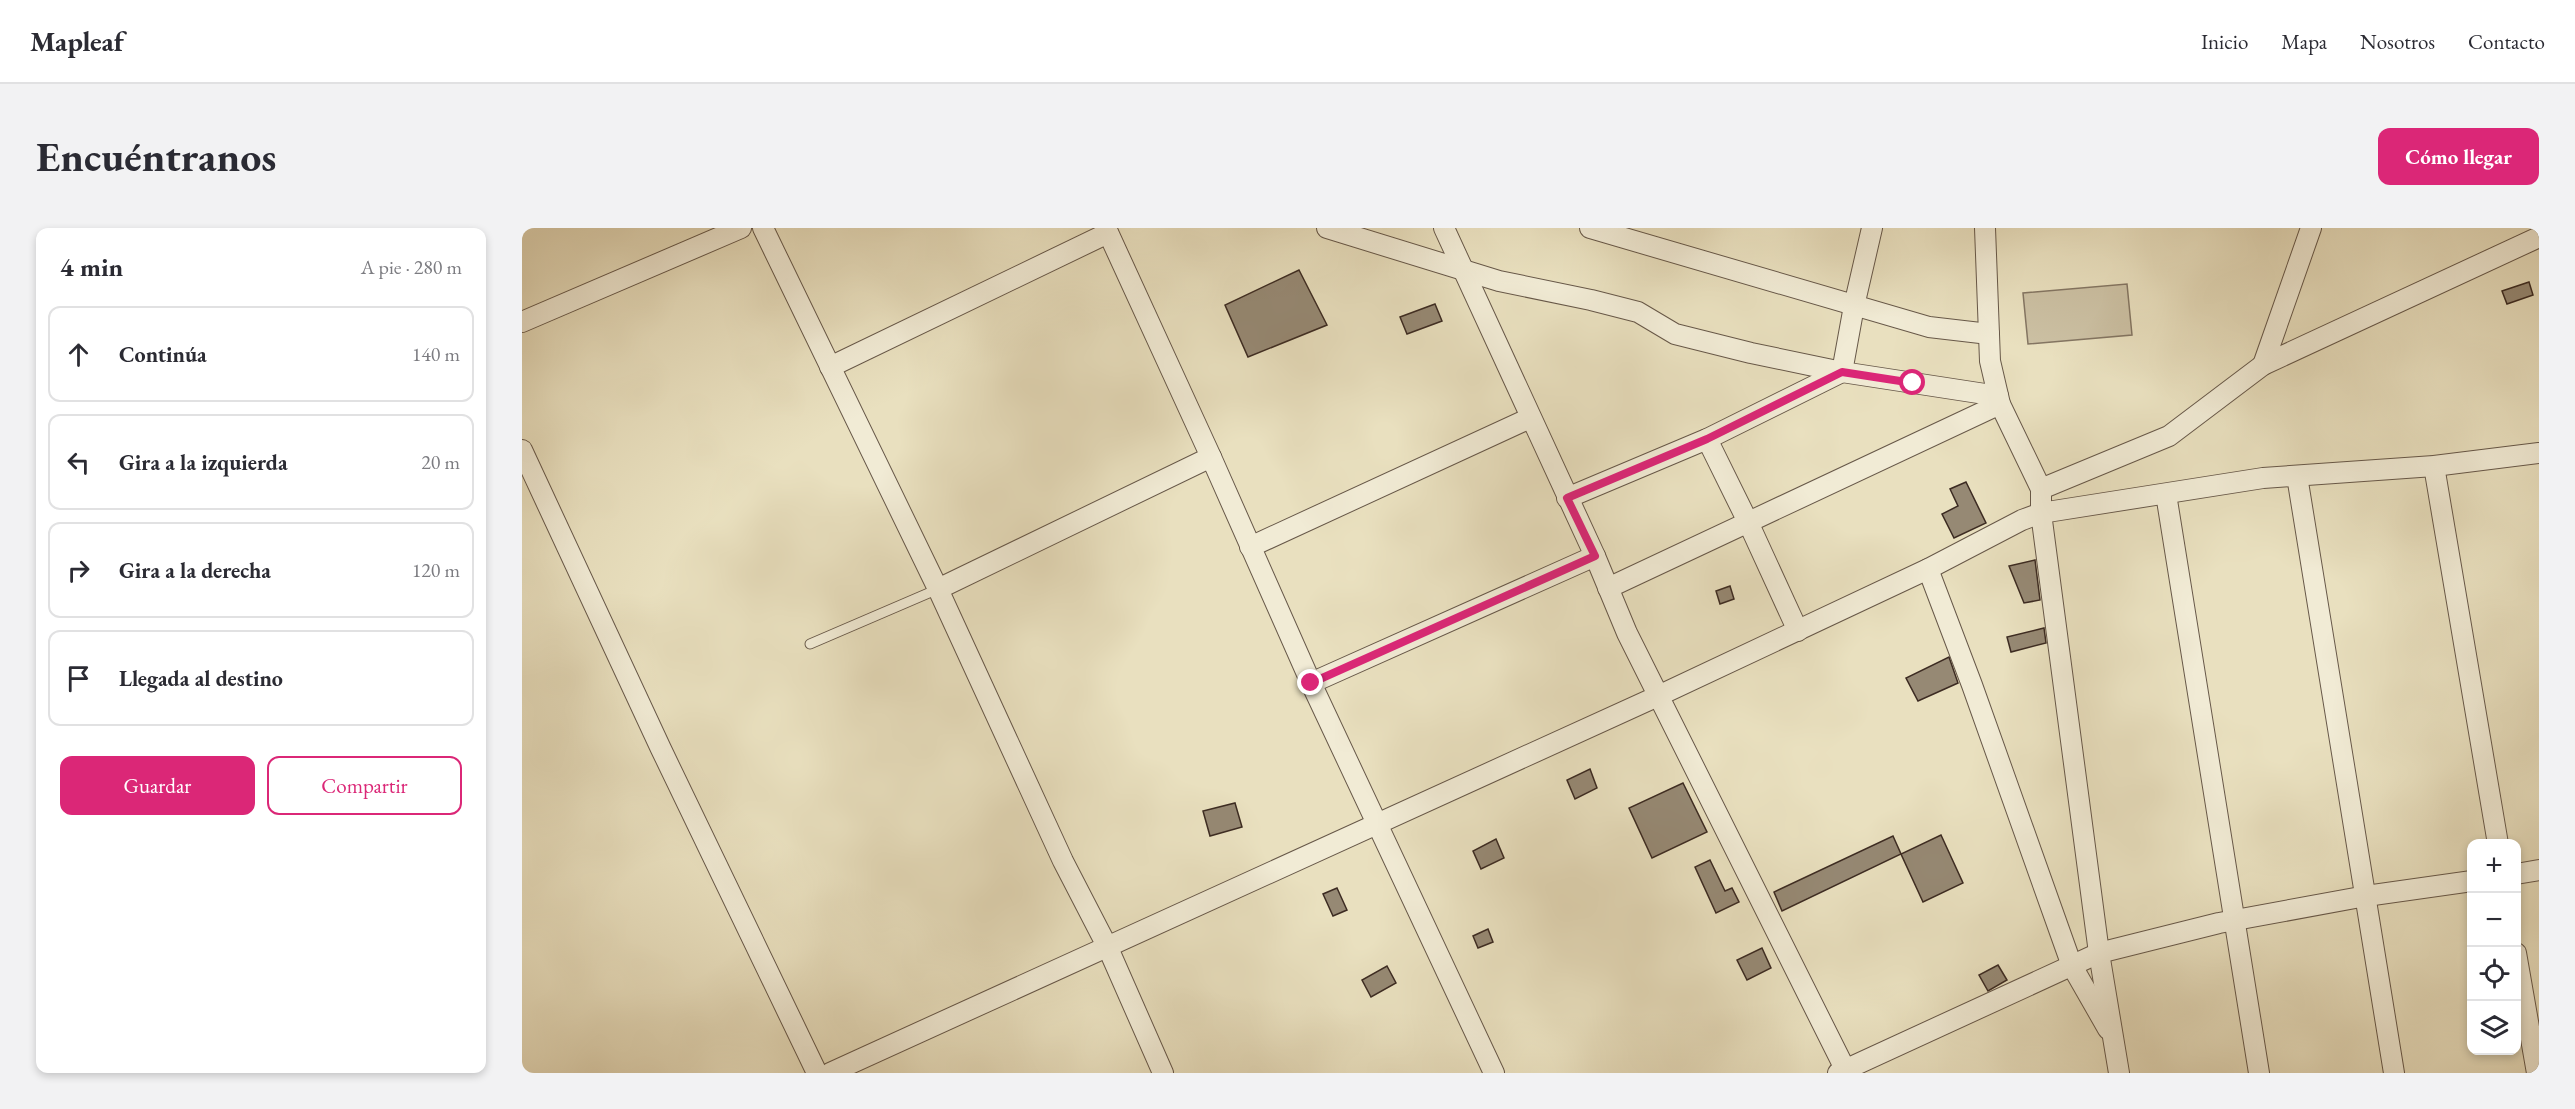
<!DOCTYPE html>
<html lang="es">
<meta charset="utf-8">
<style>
:root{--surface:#fff;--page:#f2f2f3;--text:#2b2b33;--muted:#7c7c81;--line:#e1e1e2;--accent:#db2777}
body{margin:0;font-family:"EB Garamond",serif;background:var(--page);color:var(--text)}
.controls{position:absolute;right:18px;bottom:18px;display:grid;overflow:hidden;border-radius:12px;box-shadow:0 3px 9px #0003}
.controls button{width:54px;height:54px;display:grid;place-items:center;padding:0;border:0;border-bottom:2px solid var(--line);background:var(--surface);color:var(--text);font:30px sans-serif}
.stop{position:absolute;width:18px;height:18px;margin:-14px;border:4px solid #db2777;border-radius:50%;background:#fff}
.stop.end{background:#db2777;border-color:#fff;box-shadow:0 2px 6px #0008}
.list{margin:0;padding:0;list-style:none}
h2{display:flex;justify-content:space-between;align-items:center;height:78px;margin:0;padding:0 24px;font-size:26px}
h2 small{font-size:20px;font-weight:400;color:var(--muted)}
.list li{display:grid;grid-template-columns:39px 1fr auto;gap:18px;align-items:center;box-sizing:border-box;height:96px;margin:0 12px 12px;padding:0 12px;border:2px solid var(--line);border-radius:12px}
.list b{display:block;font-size:22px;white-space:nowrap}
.list em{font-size:20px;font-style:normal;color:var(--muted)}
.actions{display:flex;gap:12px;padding:18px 24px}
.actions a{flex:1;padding:14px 0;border:2px solid var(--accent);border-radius:12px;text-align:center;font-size:21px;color:var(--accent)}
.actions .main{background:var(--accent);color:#fff}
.icon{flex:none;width:33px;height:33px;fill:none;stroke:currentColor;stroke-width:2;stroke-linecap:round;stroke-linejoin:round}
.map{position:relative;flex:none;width:2017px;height:845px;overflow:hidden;border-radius:12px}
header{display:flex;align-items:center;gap:36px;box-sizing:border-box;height:84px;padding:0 30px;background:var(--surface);border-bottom:2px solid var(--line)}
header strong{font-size:28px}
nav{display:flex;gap:33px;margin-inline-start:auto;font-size:21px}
.intro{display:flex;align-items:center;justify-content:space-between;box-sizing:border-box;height:144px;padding:0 36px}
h1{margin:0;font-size:42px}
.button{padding:15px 27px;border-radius:12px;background:var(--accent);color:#fff;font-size:21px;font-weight:700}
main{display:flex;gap:36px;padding:0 36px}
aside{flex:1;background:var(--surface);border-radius:12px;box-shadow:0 3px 9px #0003}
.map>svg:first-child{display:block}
</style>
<header>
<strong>Mapleaf</strong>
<nav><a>Inicio</a><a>Mapa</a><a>Nosotros</a><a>Contacto</a></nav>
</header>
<div class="intro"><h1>Encuéntranos</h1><a class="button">Cómo llegar</a></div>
<main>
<aside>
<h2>4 min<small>A pie · 280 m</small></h2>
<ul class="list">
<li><svg class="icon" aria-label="ahead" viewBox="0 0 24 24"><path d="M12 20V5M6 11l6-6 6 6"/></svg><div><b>Continúa</b></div><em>140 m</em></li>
<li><svg class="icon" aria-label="left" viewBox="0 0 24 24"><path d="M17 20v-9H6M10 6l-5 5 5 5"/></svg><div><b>Gira a la izquierda</b></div><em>20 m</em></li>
<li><svg class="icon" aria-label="right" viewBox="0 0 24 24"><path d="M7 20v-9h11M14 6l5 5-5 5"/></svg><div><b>Gira a la derecha</b></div><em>120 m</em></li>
<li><svg class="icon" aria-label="arrive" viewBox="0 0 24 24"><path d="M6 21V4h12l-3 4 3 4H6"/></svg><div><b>Llegada al destino</b></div></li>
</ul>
<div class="actions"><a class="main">Guardar</a><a>Compartir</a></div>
</aside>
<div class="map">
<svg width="2017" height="845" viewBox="0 0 2017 845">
<rect width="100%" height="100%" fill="#e9e0bf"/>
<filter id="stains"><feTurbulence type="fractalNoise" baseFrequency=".00333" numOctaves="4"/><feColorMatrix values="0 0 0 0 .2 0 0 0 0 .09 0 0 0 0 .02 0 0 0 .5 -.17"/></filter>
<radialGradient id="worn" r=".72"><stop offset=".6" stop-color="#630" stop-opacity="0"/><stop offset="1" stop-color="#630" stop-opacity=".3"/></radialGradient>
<!-- green -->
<path fill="#ccc1a4" stroke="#847663" stroke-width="1.5" d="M1605 56 1610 107 1506 116 1501 65Z"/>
<!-- building -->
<g fill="#968974" stroke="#3c2b22" stroke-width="1.5">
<path d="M777 42 805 97 726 129 703 77Z"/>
<path d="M2007 54 2011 67 1985 76 1980 63Z"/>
<path d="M913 76 920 93 885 106 878 89Z"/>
<path d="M1444 254 1464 295 1432 310 1420 286 1436 278 1428 261Z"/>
<path d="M1513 332 1518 372 1502 375 1487 338Z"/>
<path d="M1208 358 1212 371 1198 376 1194 363Z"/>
<path d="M1522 400 1524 415 1489 424 1485 409Z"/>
<path d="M1427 429 1436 455 1396 473 1384 450Z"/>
<path d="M1068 541 1075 560 1053 571 1045 552Z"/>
<path d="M1161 555 1185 604 1130 630 1107 580Z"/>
<path d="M713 575 720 599 688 608 681 583Z"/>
<path d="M1419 607 1441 655 1401 674 1379 626Z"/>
<path d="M1371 608 1379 626 1260 683 1252 664Z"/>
<path d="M974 611 982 630 959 641 951 623Z"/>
<path d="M1188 632 1203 663 1210 660 1217 674 1194 685 1173 639Z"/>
<path d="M815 660 825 682 811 688 801 666Z"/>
<path d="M966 701 971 714 956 720 951 708Z"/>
<path d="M1240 720 1249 740 1225 752 1215 732Z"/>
<path d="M1476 737 1485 752 1466 763 1457 747Z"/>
<path d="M865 738 874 755 849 769 840 752Z"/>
</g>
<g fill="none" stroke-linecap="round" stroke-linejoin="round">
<defs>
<path id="service" d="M288 416 416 361"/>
<g id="minor">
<path d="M241 0 416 361 541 633 586 720 641 845"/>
<path d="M584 0 689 229 789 455 972 845"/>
<path d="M805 0 977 53 1069 72 1116 84 1153 106 1229 125 1320 144 1476 168"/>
<path d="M922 0 1073 328 1105 405 1325 845"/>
<path d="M1068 0 1407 99 1467 106"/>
<path d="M1463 0 1468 133 1478 176 1519 261V285L1577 725 1597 845"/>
<path d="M0 94 219 0"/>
<path d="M1741 137 1789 0"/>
<path d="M308 139 586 5"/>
<path d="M1185 211 1226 294 1276 403"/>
<path d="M0 222 139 521 295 845"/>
<path d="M1912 238 1976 616"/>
<path d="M1775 248 1872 845"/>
<path d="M1519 261 1647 208 1741 137 2017 9"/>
<path d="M1644 266 1737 845"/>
<path d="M1045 270 1185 211 1320 144 1332 78 1350 0"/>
<path d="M728 319 1008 190"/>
<path d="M1406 341 1450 457 1550 738 1586 801"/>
<path d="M1086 360 1478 176"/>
<path d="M416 361 689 229"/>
<path d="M789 455 1073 328"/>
<path d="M1994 646 2017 642"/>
<path d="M1994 725 2015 845"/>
<path d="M308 845 1136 468 1406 341 1500 292 1519 285 1741 250 1912 238 2017 225"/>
<path d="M1316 845 1577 725 1697 695 1844 668 1950 653"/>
</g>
</defs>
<!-- service casing -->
<use href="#service" stroke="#675849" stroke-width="11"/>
<!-- minor casing -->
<use href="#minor" stroke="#675849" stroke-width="22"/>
<!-- service -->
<use href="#service" stroke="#f1ebd5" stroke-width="9"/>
<!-- minor -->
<use href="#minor" stroke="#f1ebd5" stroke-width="20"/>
</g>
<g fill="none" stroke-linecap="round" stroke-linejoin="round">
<!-- route -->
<path stroke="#db2777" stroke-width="8" d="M789 455 1073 328 1045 270 1185 211 1320 144 1391 155"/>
</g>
<rect width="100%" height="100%" filter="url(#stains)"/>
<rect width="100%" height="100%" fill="url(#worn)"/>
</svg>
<div class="controls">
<button>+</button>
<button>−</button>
<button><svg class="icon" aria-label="locate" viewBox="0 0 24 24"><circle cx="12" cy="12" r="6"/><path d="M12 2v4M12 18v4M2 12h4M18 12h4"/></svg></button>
<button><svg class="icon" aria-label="layers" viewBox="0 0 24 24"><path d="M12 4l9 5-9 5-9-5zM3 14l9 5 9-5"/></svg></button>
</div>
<div class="stop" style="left:1391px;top:155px"></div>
<div class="stop end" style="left:789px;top:455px"></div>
</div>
</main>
